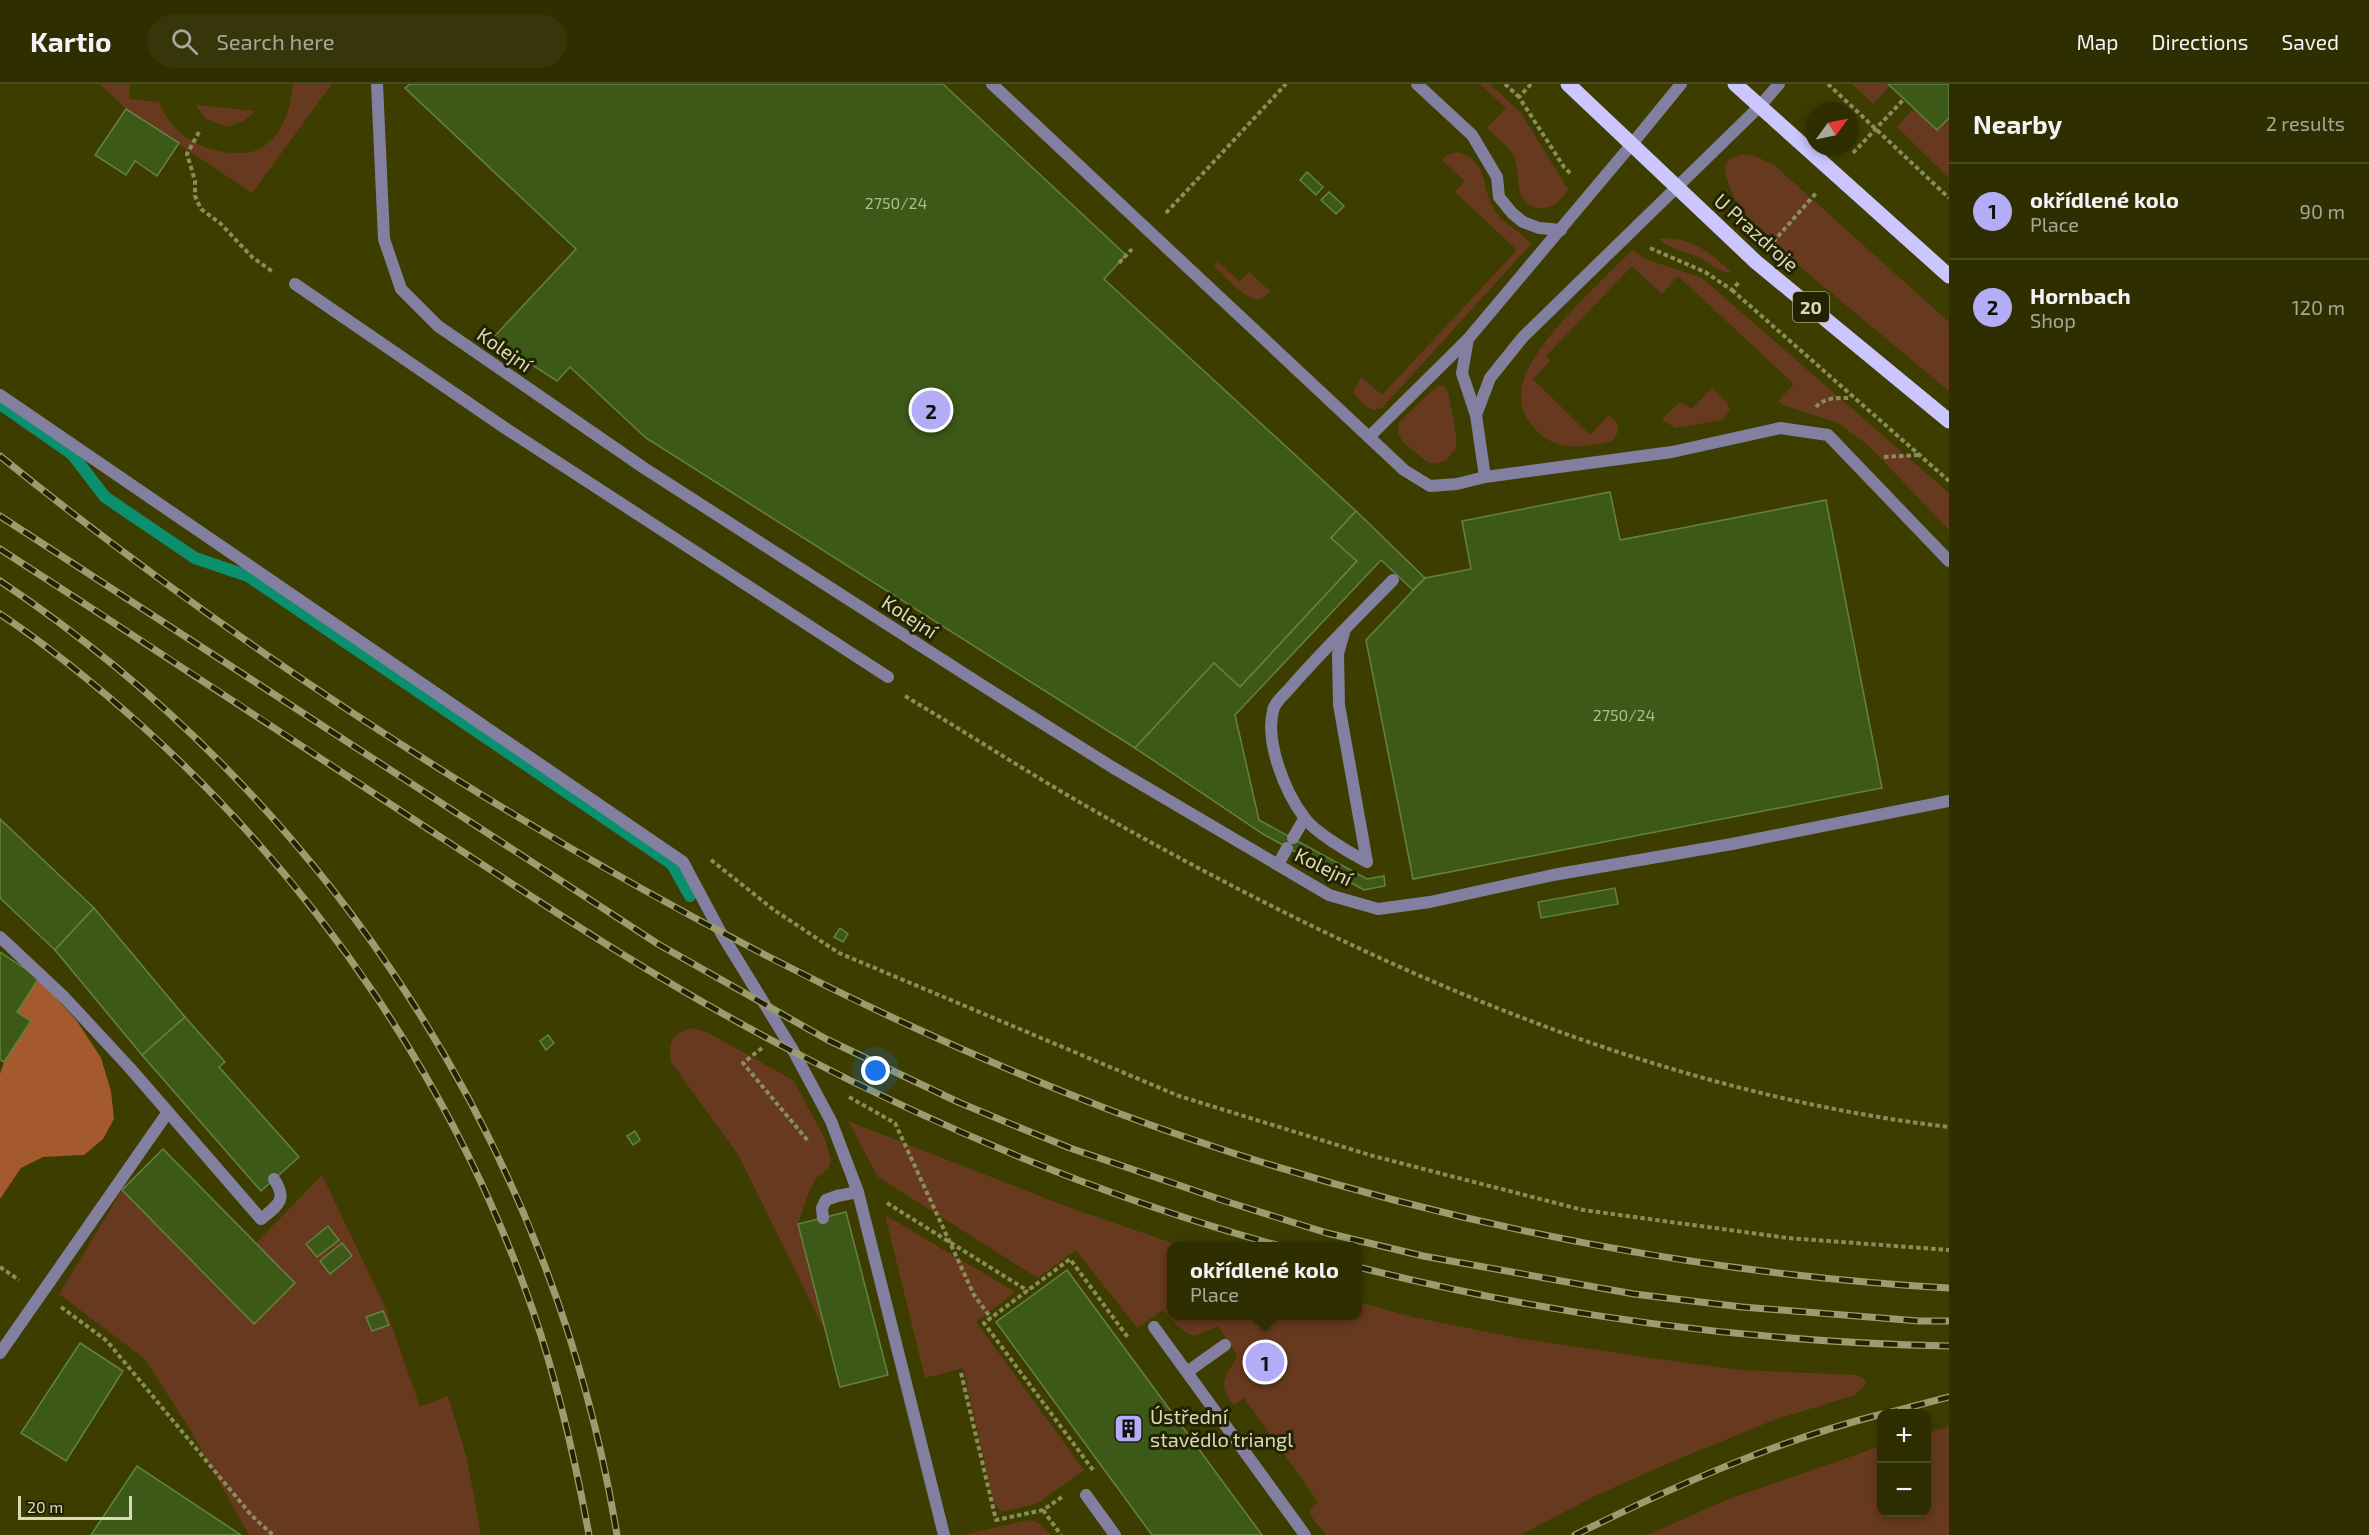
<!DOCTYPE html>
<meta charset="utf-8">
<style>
:root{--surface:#2e2e00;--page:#36360a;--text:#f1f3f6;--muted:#a7a899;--line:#494a22;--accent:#b5acf8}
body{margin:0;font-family:"Exo 2",sans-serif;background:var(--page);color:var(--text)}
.controls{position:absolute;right:18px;bottom:18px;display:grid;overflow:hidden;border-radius:12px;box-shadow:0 3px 9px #0003}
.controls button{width:54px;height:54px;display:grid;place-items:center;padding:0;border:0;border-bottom:2px solid var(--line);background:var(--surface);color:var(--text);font:30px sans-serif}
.compass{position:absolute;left:1805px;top:18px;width:54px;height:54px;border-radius:50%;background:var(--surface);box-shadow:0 3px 9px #0003;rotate:57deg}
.scale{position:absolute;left:18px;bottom:15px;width:114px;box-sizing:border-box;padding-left:6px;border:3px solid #d9dbb6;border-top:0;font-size:16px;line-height:21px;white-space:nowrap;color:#d9dbb6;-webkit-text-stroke:4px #232303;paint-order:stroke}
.you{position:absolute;left:876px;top:987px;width:21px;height:21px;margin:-15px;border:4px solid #fff;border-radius:50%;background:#1a73e8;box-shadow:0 0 0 9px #1a73e833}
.badge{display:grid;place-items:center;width:39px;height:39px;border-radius:50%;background:var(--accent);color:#111;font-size:20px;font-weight:700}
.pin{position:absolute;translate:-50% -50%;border:3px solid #fff;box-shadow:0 2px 6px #0006}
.popup{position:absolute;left:1167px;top:1158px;width:195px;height:78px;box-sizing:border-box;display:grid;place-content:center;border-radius:12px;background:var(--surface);filter:drop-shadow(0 2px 4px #0005);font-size:20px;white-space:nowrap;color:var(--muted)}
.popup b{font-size:22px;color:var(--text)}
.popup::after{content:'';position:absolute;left:50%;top:100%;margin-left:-12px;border:12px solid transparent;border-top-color:var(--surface)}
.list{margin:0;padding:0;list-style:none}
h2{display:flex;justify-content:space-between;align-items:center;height:78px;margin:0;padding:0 24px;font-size:26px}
h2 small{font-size:20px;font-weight:400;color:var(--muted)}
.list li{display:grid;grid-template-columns:39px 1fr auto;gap:18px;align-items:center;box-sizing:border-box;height:96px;padding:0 24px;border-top:2px solid var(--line)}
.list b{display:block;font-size:22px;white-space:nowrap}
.list p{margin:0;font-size:20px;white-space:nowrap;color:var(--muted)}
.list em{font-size:20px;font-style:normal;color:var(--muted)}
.icon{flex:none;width:33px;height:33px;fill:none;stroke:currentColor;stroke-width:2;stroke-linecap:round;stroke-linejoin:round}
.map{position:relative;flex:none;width:1949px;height:1451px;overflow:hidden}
header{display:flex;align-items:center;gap:36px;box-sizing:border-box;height:84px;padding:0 30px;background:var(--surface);border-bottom:2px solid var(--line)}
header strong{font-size:28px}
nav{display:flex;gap:33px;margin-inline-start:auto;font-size:21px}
.search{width:420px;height:54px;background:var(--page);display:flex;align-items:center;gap:15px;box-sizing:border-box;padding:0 21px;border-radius:33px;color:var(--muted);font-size:22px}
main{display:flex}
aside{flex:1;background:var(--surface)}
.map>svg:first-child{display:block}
</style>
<header>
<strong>Kartio</strong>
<div class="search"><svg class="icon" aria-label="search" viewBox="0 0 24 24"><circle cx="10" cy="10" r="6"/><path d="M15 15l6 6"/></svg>Search here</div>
<nav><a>Map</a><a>Directions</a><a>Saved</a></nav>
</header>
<main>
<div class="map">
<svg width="1949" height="1451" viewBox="0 0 1949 1451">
<rect width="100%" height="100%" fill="#3d3d00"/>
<!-- green -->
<g fill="#673a1f" fill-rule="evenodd">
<path d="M100 0H130L129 15 159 18C171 49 197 65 230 69 238 69 250 70 257 66 282 54 291 25 293 0H332L252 109 126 25Z"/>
<path d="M1480 0H1490L1521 29 1568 105C1561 116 1554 126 1539 124 1509 120 1524 85 1511 67 1504 59 1495 52 1487 44L1506 24Z"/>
<path d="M1852 0H1888L1890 2 1873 20Z"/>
<path d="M196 21 255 27 245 36 227 43 206 35Z"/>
<path d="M1914 24 1937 46 1949 34V94L1897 43Z"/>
<path d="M1458 68C1490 78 1480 103 1494 125 1503 141 1520 146 1531 160L1382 324 1373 326 1364 321 1353 308 1361 293 1382 311 1517 166 1455 108 1465 97 1442 76 1448 71Z"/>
<path d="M1742 70 1755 72 1774 81 1949 238V307L1763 152C1742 131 1729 111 1724 82L1732 74Z"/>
<path d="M1659 155C1689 151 1711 169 1731 188 1720 190 1709 178 1700 174 1685 167 1671 166 1659 155Z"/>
<path d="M1632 166 1648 176 1702 194 1949 409V446L1868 361 1838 339 1783 321 1778 317 1794 300 1678 192 1662 210 1632 182 1546 272 1550 277 1533 295 1590 351 1609 331 1618 340V348L1612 357C1584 363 1558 369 1536 346 1527 336 1521 327 1521 313 1518 270 1603 197 1632 166Z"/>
<path d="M1218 178 1240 198 1249 188 1270 207C1266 211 1263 215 1258 215 1245 216 1223 190 1214 182Z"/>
<path d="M1438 301 1444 302 1448 308 1457 356 1455 366 1445 377 1437 380 1427 378 1403 358 1398 349 1399 338Z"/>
<path d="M1712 304 1728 320 1730 327 1722 336 1675 344 1662 335 1680 318 1692 325Z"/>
<path d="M692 944 707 948 794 997 825 1055 831 1076 828 1085 816 1094 809 1108 798 1140 825 1247 739 1072 671 978C668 958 671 951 692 944Z"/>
<path d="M848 1037 1068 1123 1181 1162H1172V1232H1358V1218L1413 1233 1523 1255 1666 1276 1739 1286 1858 1291 1865 1296 1866 1300 1855 1311 1774 1336 1683 1373 1599 1410 1520 1451H1326L1311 1432 1310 1426 1318 1418 1244 1314 1234 1321C1214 1297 1229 1292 1237 1271L1218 1242 1195 1252C1180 1247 1173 1237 1163 1226L1137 1244 1076 1166 1038 1194 878 1093ZM1269 1261 1282 1279 1262 1294 1249 1276Z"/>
<path d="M322 1091 386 1225 420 1323 448 1312 467 1375 481 1451H249L189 1344 145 1275 59 1210 122 1106 254 1240 295 1199 256 1159Z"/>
<path d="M885 1131 1015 1208 976 1238 1084 1386 1038 1419 1003 1428 998 1425 994 1418 963 1284 925 1294Z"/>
<path d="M1949 1343V1451H1647L1729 1415 1881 1362 1882 1428H1926L1927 1349Z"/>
<path d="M1028 1436 1037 1438 1051 1451H963Z"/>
</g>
<!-- forest -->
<path fill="#a45a2d" d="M39 894 77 937 101 974 111 1007 114 1035 103 1055 84 1071 43 1073 21 1084 0 1115V990L4 978 31 938 17 928Z"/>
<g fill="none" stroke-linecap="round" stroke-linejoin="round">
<!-- stream -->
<path stroke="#0a906f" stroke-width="12" d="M0 320 72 370 105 413 195 474 248 492 672 780 690 812"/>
</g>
<!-- building -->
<g fill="#3d5917" stroke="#658242" stroke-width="1.5">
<path d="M410 0H943L1126 171 1104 195 1356 427 1331 454 1357 477 1240 603 1214 579 1135 664 646 354 570 283 557 297 492 255 576 165 405 4Z"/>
<path d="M1888 0H1949V34L1937 46Z"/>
<path d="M126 25 179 59 157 92 135 77 126 91 95 71Z"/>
<path d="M1307 88 1323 103 1316 111 1300 96Z"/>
<path d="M1329 108 1344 122 1336 130 1321 116Z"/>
<path d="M1610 408 1620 456 1826 416 1882 704 1413 795 1366 556 1425 494 1471 485 1462 437Z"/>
<path d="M1356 427 1425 494 1413 506 1381 476 1235 631 1259 736 1367 795 1384 792 1385 802 1364 806 1263 750 1135 664 1214 579 1240 603 1357 477 1331 454Z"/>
<path d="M0 735 94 824 55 866 0 814Z"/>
<path d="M1615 804 1618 820 1541 834 1538 818Z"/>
<path d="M94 824 185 933 142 971 55 866Z"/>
<path d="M840 844 848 850 843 858 834 853Z"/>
<path d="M0 868 39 894 17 928 31 937 4 978 0 976Z"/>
<path d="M185 933 225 978 219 983 299 1073 261 1107 142 971Z"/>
<path d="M548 951 554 959 546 966 540 957Z"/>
<path d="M635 1047 640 1056 633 1061 627 1052Z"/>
<path d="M163 1065 295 1199 254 1240 122 1106Z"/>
<path d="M846 1128 888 1291 840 1303 798 1140Z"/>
<path d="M328 1142 339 1156 317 1173 306 1160Z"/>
<path d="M342 1159 352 1172 330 1190 320 1177Z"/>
<path d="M1067 1186 1262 1451H1152L996 1238Z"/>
<path d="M383 1227 389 1241 372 1247 366 1233Z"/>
<path d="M80 1259 123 1287 66 1377 21 1349Z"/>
<path d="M137 1382 241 1451H91Z"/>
</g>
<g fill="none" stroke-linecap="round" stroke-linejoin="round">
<!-- path -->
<g stroke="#8b8c5b" stroke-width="4" stroke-dasharray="4.5 3" stroke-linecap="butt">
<path d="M1505 0 1519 13"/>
<path d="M1531 0 1519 13 1564 83 1572 91"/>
<path d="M1828 0 1949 114"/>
<path d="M199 48 187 70 195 97V112L201 125 221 140 252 173 273 188"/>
<path d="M1853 69 1904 15"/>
<path d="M1166 129 1286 0"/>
<path d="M1773 158 1817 108"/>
<path d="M1650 164 1705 188 1732 206 1739 198"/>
<path d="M1119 179 1132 165"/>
<path d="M1732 206 1949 397"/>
<path d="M1816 323C1824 313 1839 314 1851 314"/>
<path d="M1884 373 1919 371"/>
<path d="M905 612C975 654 1044 699 1116 739 1375 884 1652 1008 1949 1043"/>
<path d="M711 776 774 826 839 869 1179 1012 1373 1072 1583 1126 1788 1154 1949 1166"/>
<path d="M762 964 743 979 809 1058"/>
<path d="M849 1013 895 1039 974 1211 991 1234"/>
<path d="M887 1119 1028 1207"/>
<path d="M0 1183 19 1196"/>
<path d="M61 1223 107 1257 252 1432 273 1451"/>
<path d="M961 1289 996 1436 1043 1426 1062 1413"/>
<path d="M1093 1386 984 1239 1070 1175 1129 1255"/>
<path d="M1043 1426 1061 1451"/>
</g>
<!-- service -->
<g stroke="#837fa1" stroke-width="12">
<path d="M377 0 384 155 401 205 438 242 644 384 988 605 1112 683 1329 811 1378 825 1430 818 1553 791 1732 760 1949 717"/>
<path d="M992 0 1404 386 1430 402 1457 400 1485 393 1476 331 1462 289 1468 255"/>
<path d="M1417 0 1472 51 1497 93 1499 113 1512 129 1523 138 1539 144 1561 146"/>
<path d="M295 200 505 344 888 593"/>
<path d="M0 311 683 778 721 849 794 968 831 1037 858 1108 944 1451"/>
<path d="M1476 331 1490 294 1523 253 1677 103"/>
<path d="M1369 353 1468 255 1632 60"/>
<path d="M1485 393 1672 368 1780 344 1828 351 1949 477"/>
<path d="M1345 545 1338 570 1339 621 1367 778C1350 769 1314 748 1304 733 1285 708 1265 658 1273 627 1274 619 1284 611 1289 605 1322 567 1358 532 1393 496"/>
<path d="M1293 754 1304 735"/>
<path d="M1278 781 1287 764"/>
<path d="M0 853 65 914 129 983 261 1135C278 1121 288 1116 274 1095"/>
<path d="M823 1134 822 1124 826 1116 837 1112 858 1108"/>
<path d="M1154 1243 1305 1451"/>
<path d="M0 1269 168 1028"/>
<path d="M1187 1288 1225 1261"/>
<path d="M1086 1411 1115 1451"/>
</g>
<!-- minor -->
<g stroke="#837fa1" stroke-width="12">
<path d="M1632 60 1681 0"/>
<path d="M1677 103 1760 22 1779 0"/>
</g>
<!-- primary -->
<g stroke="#cbc6fd" stroke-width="15">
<path d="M1568 0 1756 178 1949 337"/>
<path d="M1735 0 1949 192"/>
</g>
<defs>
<g id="rail">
<path d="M0 372C146 490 300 598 459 697 667 826 886 941 1115 1028 1381 1127 1666 1188 1949 1204"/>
<path d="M0 432 658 860 826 955 958 1018 1023 1045 1070 1064 1228 1118 1327 1149 1423 1172 1634 1210 1742 1223 1919 1237H1949"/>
<path d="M0 465C138 554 275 644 413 735 538 817 663 901 796 969 950 1049 1112 1116 1280 1162"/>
<path d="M0 497C326 714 554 1064 617 1451"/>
<path d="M0 530C50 563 97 602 142 642 317 800 456 1003 533 1227 558 1300 575 1375 589 1451"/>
<path d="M1358 1183C1552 1232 1749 1258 1949 1262"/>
<path d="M1255 1285 1275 1270"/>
<path d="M1884 1330 1949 1313"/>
<path d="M1575 1451C1672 1403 1776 1357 1882 1330"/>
</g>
</defs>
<!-- rail casing -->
<use href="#rail" stroke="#9c9d6f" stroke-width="7"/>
<!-- rail -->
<use href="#rail" stroke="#232303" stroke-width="4.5" stroke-dasharray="14" stroke-linecap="butt"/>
</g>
<!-- icons -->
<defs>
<symbol id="building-square" viewBox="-11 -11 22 22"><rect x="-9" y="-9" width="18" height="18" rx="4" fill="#b5acf8" stroke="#232303"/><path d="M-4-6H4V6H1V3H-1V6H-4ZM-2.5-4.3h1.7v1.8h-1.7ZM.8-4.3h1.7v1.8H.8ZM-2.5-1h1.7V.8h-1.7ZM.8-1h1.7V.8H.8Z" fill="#111"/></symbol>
</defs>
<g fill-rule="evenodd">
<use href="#building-square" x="1112" y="1328" width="33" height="33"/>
</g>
<g text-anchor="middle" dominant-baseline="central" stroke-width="6" stroke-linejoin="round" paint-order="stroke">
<!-- number labels -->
<g font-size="16" fill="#b2ba8e">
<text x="896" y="118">2750/24</text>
<text x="1624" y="630">2750/24</text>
</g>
<!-- shield labels -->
<rect fill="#232303" stroke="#a2a480" stroke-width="1.5" x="1793" y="208" width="36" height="30" rx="4.5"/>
<g font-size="18" font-weight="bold" fill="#d9dbb6">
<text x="1811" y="223">20</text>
</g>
<!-- street labels -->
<g font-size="20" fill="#d9dbb6" stroke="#232303">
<text transform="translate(1757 148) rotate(42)">U Prazdroje</text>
<text transform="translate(505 265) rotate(35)">Kolejní</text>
<text transform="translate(910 532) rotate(33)">Kolejní</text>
<text transform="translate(1324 782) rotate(26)">Kolejní</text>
</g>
<!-- poi labels -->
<g font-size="20" fill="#d9dbb6" stroke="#232303" text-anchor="start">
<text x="1150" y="1332">Ústřední<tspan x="1150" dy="23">stavědlo triangl</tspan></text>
</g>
</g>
</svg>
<div class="controls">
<button>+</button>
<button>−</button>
</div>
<svg class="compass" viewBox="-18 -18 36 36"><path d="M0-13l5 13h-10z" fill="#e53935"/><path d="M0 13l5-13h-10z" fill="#a7a899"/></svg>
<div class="scale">20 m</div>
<div class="you"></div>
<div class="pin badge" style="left:1265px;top:1278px">1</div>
<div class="popup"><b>okřídlené kolo</b>Place</div>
<div class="pin badge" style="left:931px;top:326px">2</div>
</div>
<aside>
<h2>Nearby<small>2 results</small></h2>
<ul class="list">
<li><span class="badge">1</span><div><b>okřídlené kolo</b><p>Place</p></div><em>90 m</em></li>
<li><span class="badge">2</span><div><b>Hornbach</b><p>Shop</p></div><em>120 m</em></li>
</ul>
</aside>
</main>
